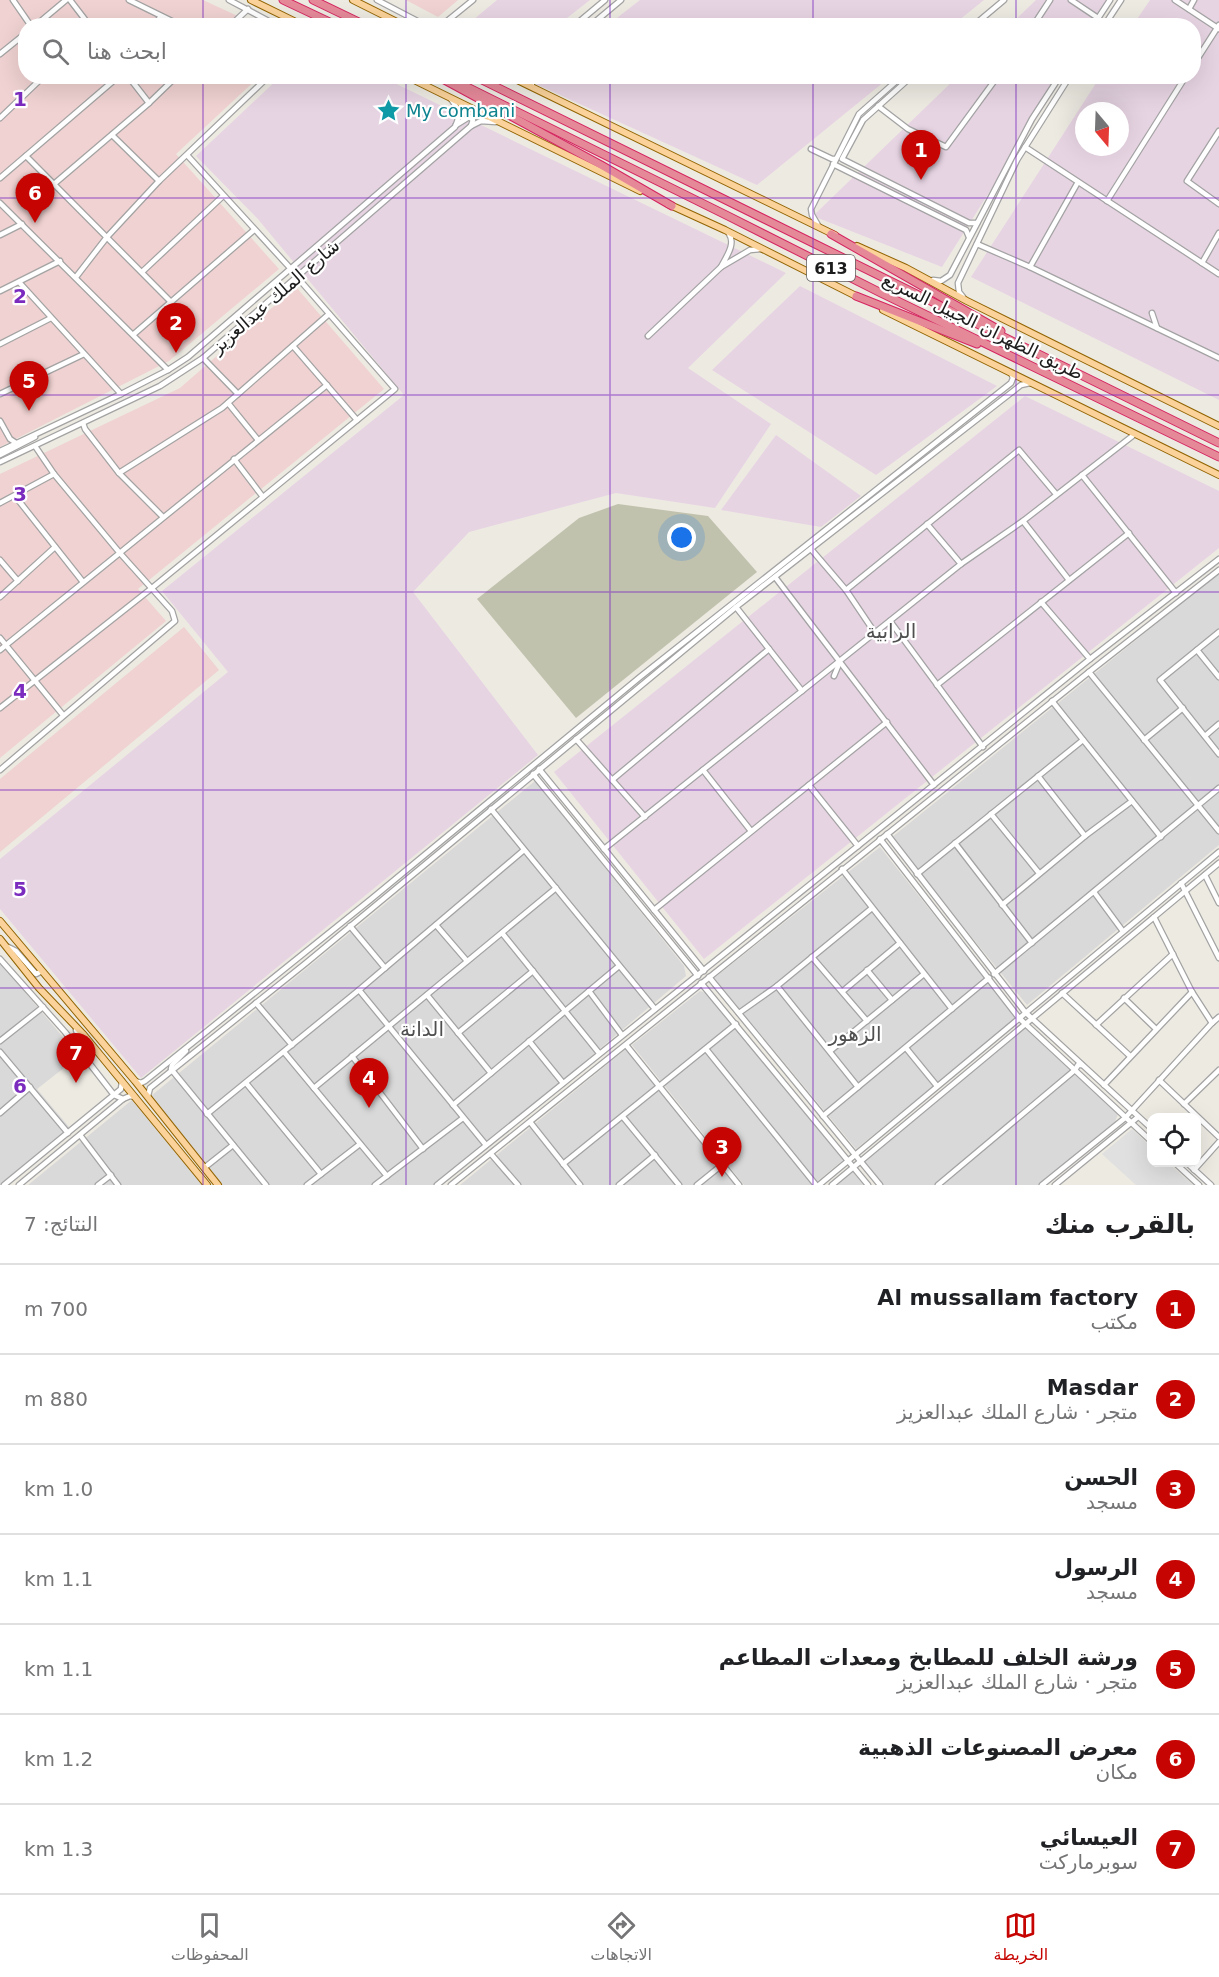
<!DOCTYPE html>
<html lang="ar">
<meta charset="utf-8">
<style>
:root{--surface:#fff;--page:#f2f2f2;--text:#202124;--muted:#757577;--line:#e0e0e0;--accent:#c60502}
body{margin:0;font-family:"DejaVu Sans","Noto Naskh Arabic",sans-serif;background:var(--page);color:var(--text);direction:rtl}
.controls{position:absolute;right:18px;bottom:18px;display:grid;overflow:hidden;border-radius:12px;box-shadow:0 6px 24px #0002}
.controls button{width:54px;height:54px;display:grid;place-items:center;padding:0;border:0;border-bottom:2px solid var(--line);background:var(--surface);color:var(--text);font:30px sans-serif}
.compass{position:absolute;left:1075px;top:102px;width:54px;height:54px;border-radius:50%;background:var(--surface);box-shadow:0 6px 24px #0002;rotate:161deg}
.you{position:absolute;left:682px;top:538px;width:21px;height:21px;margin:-15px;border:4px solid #fff;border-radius:50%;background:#1a73e8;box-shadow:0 0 0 9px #1a73e833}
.badge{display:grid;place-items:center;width:39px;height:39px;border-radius:50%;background:var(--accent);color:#fff;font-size:20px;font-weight:700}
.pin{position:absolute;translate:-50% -50px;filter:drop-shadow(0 2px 3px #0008)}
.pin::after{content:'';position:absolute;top:32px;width:21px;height:18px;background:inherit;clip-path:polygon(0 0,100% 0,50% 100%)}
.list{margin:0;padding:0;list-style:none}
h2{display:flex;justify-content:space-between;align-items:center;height:78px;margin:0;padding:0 24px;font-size:26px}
h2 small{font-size:20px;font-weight:400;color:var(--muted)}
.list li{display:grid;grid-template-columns:39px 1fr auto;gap:18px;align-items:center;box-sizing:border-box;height:90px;padding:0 24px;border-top:2px solid var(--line)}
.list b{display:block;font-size:22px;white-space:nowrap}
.list p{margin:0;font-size:20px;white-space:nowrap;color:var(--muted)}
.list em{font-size:20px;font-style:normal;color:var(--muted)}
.icon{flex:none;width:33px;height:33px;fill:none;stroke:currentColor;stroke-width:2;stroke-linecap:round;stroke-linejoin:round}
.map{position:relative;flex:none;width:1219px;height:1185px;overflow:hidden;direction:ltr}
.search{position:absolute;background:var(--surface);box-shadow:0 6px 24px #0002;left:18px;right:18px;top:18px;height:66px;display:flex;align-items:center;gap:15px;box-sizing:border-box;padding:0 21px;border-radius:24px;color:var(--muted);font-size:22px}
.sheet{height:708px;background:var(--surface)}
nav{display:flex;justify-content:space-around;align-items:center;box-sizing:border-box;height:84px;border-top:2px solid var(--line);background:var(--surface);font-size:16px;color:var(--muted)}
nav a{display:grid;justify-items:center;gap:3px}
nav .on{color:var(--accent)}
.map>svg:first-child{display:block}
</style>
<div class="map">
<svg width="1219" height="1185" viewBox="0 0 1219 1185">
<rect width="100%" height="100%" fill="#edeae2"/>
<!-- residential -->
<g fill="#dad9d9">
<path d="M1219 573V845L1027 1005 891 838Z"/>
<path d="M535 781 664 941 684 966 686 976 525 1112 433 1185H222L163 1114 151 1096Z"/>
<path d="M880 847 1016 1018 856 1149 714 978Z"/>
<path d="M0 963 79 1056 37 1089 69 1127 0 1184Z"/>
<path d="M700 991 708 994 843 1160 813 1185H744L632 1045Z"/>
<path d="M1026 1027 1118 1114 1115 1122 1039 1185H884L865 1162Z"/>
<path d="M626 1049 737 1185H460Z"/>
<path d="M132 1100 202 1185H28Z"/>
<path d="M852 1171 863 1185H835Z"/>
</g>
<!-- commercial -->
<g fill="#efd2d1">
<path d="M0 0H203L257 25 26 26V76L259 77 176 154 279 269 169 361 0 447Z"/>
<path d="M406 0H458L438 17Z"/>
<path d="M296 287 384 389 138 589 166 621 0 758V474L180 388Z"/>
<path d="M184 627 219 670 0 852V779Z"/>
</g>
<!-- industrial -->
<g fill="#e7d4e3" fill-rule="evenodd">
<path d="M497 0H590L558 25H467Z"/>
<path d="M640 0H984L953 25H608Z"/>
<path d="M1036 0H1109L1094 25 1009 26Z"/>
<path d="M1150 0H1219V400L971 277 1100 77 1194 76V26L1133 25ZM1084 111H1120V147H1084Z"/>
<path d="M280 77H382L786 273 688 368 771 424 715 508 616 493 469 532 413 592 538 755 141 1078 0 909V859L228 672 162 591 404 395 257 218 196 156Z"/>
<path d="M545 77V76L890 77 757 185 536 84Z"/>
<path d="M957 77H1062L942 267 813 216Z"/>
<path d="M800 286 997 386 876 475 712 370Z"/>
<path d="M1025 396 1219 491V548L704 959 554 772Z"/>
<path d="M776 435 861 496 821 527 721 510Z"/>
</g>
<!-- construction -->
<path fill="#c1c2ad" d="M618 504 708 516 757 572 576 718 477 599 579 518Z"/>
<!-- parking -->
<path fill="#e0e0e0" d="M1132 1129 1151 1147 1152 1162 1168 1163 1193 1185H1136L1102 1154Z"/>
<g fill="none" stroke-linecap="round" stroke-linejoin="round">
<defs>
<g id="minor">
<path d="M13 0 31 26"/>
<path d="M70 0 90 26"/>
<path d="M129 0 182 26"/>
<path d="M229 0 278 26"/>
<path d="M377 0 427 26"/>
<path d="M1071 0 1098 18"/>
<path d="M1175 0 1219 29"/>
<path d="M1189 9 1194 0"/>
<path d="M35 26 66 0"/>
<path d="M154 26 161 16"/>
<path d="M230 26 248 9"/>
<path d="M441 26 473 0"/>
<path d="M574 26 605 0"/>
<path d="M590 26 621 0"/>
<path d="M973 26 1004 0"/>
<path d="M1033 26 1050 0"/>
<path d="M1093 26 1110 0"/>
<path d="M1104 26 1121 0"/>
<path d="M0 54 26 33"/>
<path d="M1194 64 1219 25"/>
<path d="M128 76 149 103"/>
<path d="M530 76 532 86"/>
<path d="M912 76 863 120 842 159 969 223H977"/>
<path d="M878 106 908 129 946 147 998 76"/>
<path d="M0 118 44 76"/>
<path d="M456 125 469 117 473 120 471 126"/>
<path d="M1219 131 1187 181 1219 204"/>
<path d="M112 135 159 181"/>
<path d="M1025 147 1219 274"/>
<path d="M811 149 832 159H835"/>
<path d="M187 155 291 269"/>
<path d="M26 156 171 302"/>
<path d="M833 164 966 230 969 237"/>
<path d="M0 178 119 76"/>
<path d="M54 184 149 103 177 76"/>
<path d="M1107 201 1186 76"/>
<path d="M0 203 168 370"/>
<path d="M819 227 812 215 811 209 859 114 902 76"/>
<path d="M729 234C736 244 726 257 721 267L750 250 761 249"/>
<path d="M0 235 22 224"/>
<path d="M977 244 1030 267 1219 358"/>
<path d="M1202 263 1219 233"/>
<path d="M1030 267 1078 182"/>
<path d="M142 272 223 196"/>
<path d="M76 277 107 237 159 181 269 76"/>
<path d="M933 280 941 281 950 275 1032 119 1060 76"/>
<path d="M19 282 121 394"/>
<path d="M0 291 60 261"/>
<path d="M963 297 959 292 958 283 1017 160 1070 76"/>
<path d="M1152 313 1157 328"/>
<path d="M134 334 254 230"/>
<path d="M648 336 721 267"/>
<path d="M0 344 51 318"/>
<path d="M293 346 357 420"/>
<path d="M203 358 238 394"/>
<path d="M0 394 84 354"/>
<path d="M228 403 258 440"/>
<path d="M0 421 10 439 16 443"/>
<path d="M83 423 85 429 119 473 163 517"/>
<path d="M0 451 121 394 168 370 188 357 455 127C461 115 458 108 451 99"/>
<path d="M0 455 35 437"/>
<path d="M234 459 263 497"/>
<path d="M0 462 160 386 203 358 471 126 481 121 496 122"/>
<path d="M119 473 222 408 329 314"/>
<path d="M1082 475 1176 593"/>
<path d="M15 496 83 582"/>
<path d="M0 503 54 474"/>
<path d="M1023 521 1069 580"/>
<path d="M927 524 961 564"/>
<path d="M811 549 846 590 875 633"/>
<path d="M0 560 18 581"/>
<path d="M775 577 934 785"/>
<path d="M846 590 1019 450 1056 494"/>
<path d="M0 597 55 547"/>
<path d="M1041 602 1090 659"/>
<path d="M736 607 802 691"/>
<path d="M890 621 983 747"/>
<path d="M1219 632 1160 680 1219 754"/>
<path d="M0 638 63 715"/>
<path d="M0 650 327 385"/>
<path d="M1197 650 1219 677"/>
<path d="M1089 672 1219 831"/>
<path d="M834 676 839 664"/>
<path d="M937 685 1129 533"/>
<path d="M1052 701 1161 837"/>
<path d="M0 708 152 588 395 389 297 277"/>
<path d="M1205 736 1219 724"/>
<path d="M576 739 645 817"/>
<path d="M1144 740 1183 708"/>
<path d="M539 769 704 971"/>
<path d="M0 770 175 621 172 611 119 552 54 474 35 446"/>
<path d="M703 770 751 831"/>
<path d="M533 774 698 976"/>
<path d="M1038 776 1085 836"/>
<path d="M612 780 769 649"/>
<path d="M809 785 858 846"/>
<path d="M491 809 655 1009"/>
<path d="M991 814 1039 873"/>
<path d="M887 834 1025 1012 1152 1129"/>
<path d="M880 839 1019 1018 1152 1142"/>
<path d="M955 843 1032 943"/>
<path d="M604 849 961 564 1023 521 1135 434"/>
<path d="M842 869 952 1009"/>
<path d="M917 874 1083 740"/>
<path d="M1205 875 1219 903"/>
<path d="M1181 883 1219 958"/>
<path d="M1094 892 1122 930"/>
<path d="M1002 905 1085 836 1132 801"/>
<path d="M654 910 887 722"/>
<path d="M1154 917 1192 992 1212 1023"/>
<path d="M436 925 467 961"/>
<path d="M350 926 385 968"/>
<path d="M502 933 599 1053"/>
<path d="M8 947 16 951 36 974 42 971"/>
<path d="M812 957 867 1021"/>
<path d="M0 959 65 1032 114 1095 123 1099"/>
<path d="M867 970 892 1000"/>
<path d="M994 974 1219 788"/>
<path d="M709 977 880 1185"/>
<path d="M701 983 868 1185"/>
<path d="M777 986 858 1087"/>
<path d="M359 990 486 1145"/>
<path d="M589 991 622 1035"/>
<path d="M843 991 900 943"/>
<path d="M1062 993 1130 1056"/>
<path d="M427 995 491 1073"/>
<path d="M1124 998 1156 1029"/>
<path d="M256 1003 292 1045"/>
<path d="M739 1013 777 986 872 908"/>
<path d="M1096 1025 1173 954"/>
<path d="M76 1030 88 1058"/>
<path d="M458 1033 533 971"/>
<path d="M0 1041 43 1007"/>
<path d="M529 1041 563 1083"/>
<path d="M626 1045 739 1185"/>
<path d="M906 1048 937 1086"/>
<path d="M706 1049 816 1185"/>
<path d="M186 1051 172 1065 171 1069 266 1185"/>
<path d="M830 1051 924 974"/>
<path d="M0 1052 68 1133"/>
<path d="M284 1052 387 1176"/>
<path d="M352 1056 423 1149"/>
<path d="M1159 1080 1219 1137"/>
<path d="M135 1081 141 1083 145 1081 370 900 640 677 1011 383 1013 378 1011 373"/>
<path d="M246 1083 321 1174"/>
<path d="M1104 1085 1192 992"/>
<path d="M314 1088 556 888"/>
<path d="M148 1096 150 1088 306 963 736 607 1021 385 1030 383"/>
<path d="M1184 1104 1219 1070"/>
<path d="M453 1105 619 966"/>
<path d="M0 1113 30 1087"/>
<path d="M207 1114 359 990 524 850"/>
<path d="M823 1116 989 978"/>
<path d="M623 1117 679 1185"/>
<path d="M530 1122 580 1185"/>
<path d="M80 1135 118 1185"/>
<path d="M491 1154 518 1185"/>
<path d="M1174 1162 1199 1185"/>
<path d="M1186 1162 1211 1185"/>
<path d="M563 1164 736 1024"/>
<path d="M204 1168 233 1145"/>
<path d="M1194 1170 1219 1142"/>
<path d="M4 1185 121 1089 122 1081"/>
<path d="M19 1185 123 1099 130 1096 135 1097"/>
<path d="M98 1185 111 1175"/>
<path d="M307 1185 360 1144"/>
<path d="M375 1185 463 1118"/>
<path d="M437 1185 1090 659 1219 559"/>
<path d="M451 1185 1089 672 1219 570"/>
<path d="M619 1185 655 1155"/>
<path d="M697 1185 723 1164"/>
<path d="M819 1185 1219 852"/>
<path d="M832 1185 1219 863"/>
<path d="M938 1185 1075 1070 1078 1065H1082"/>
<path d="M1042 1185 1125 1118 1212 1023 1219 1017"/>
<path d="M1055 1185 1138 1117"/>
</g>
<g id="major">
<path d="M251 0 304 26"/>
<path d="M353 0 405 26"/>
<path d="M406 76 640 191"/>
<path d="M509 76 835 235"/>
<path d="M668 204 725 230 858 297"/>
<path d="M857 246 906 268 967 301 1219 426"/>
<path d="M883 310 1219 475"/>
<path d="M0 921 135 1081 218 1185"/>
<path d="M0 939 39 988 83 1034 207 1185"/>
</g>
<g id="highway">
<path d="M283 0 338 26"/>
<path d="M313 0 367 26"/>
<path d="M437 76 601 165 672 206"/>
<path d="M445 76 728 216 881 293 1219 457"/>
<path d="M474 76 1219 443"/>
<path d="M831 234 1001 331"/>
<path d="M856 296 977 344"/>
</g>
</defs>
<!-- minor casing -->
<use href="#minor" stroke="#a3a3a3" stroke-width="7"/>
<!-- major casing -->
<use href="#major" stroke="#926402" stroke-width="8"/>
<!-- highway casing -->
<use href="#highway" stroke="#d52560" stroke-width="9"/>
<!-- minor -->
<use href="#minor" stroke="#fff" stroke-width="4.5"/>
<!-- major -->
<use href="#major" stroke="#fad29a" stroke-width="6"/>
<!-- highway -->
<use href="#highway" stroke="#e58999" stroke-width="7"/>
</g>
<!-- grid -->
<path fill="none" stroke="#7b2cbf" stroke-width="1.5" stroke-opacity="0.55" d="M203 0V26M406 0V26M610 0V26M813 0V26M1016 0V26M203 76V1185M406 76V1185M610 76V1185M813 76V1185M1016 76V1185M0 198H1219M0 395H1219M0 592H1219M0 790H1219M0 988H1219"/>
<!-- icons -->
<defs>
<symbol id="sight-bare" viewBox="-9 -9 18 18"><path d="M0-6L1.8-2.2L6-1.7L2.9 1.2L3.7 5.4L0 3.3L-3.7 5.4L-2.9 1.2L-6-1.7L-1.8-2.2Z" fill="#0f9aa8" stroke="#fff" stroke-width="2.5" paint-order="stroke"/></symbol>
</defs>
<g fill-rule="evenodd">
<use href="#sight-bare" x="372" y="94" width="33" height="33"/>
</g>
<g text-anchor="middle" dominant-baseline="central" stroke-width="4.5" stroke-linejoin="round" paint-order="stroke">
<!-- shield labels -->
<rect fill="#fff" stroke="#606060" stroke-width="1.5" x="807" y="255" width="48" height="26" rx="4.5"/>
<g font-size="16" font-weight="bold" fill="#1c1c1c">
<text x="831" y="268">613</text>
</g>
<!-- culture labels -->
<g font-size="18" fill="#0d838f" stroke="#fff" text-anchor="start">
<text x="406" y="110">My combani</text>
</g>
<!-- street labels -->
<g font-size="18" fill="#1c1c1c" stroke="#fff">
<text transform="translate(275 296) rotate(-41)">شارع الملك عبدالعزيز</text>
<text transform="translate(983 326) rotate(26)">طريق الظهران الجبيل السريع</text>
</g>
<!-- neighbourhood labels -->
<g font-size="20" fill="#4f4f4f" stroke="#fff">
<text x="891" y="631">الرابية</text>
<text x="422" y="1029">الدانة</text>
<text x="855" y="1034">الزهور</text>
</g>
</g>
<g font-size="20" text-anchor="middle" font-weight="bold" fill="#7b2cbf" stroke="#fff" stroke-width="4.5" stroke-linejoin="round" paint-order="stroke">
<text x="20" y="106">1</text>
<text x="20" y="303">2</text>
<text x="20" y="501">3</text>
<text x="20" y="698">4</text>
<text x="20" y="896">5</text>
<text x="20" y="1093">6</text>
</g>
</svg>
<div class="controls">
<button><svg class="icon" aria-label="locate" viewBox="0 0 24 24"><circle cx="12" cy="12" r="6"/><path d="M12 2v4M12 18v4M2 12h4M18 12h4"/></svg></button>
</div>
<svg class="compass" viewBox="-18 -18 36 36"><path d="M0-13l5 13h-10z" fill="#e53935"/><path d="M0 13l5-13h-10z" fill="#757577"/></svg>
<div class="you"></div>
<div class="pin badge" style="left:921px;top:180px">1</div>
<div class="pin badge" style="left:176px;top:353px">2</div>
<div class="pin badge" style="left:722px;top:1177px">3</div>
<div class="pin badge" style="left:369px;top:1108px">4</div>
<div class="pin badge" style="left:29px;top:411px">5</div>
<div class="pin badge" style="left:35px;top:223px">6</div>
<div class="pin badge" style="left:76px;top:1083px">7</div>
<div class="search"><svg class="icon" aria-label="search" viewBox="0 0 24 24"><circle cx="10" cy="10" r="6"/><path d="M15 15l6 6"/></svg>ابحث هنا</div>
</div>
<section class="sheet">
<h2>بالقرب منك<small>النتائج: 7</small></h2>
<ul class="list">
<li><span class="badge">1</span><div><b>Al mussallam factory</b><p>مكتب</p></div><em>700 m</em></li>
<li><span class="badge">2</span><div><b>Masdar</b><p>متجر · شارع الملك عبدالعزيز</p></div><em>880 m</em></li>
<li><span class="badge">3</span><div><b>الحسن</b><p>مسجد</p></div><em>1.0 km</em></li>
<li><span class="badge">4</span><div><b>الرسول</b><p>مسجد</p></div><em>1.1 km</em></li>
<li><span class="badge">5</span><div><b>ورشة الخلف للمطابخ ومعدات المطاعم</b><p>متجر · شارع الملك عبدالعزيز</p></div><em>1.1 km</em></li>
<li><span class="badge">6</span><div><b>معرض المصنوعات الذهبية</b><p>مكان</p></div><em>1.2 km</em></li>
<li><span class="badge">7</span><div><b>العيسائي</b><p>سوبرماركت</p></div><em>1.3 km</em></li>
</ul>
</section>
<nav>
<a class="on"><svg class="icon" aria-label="map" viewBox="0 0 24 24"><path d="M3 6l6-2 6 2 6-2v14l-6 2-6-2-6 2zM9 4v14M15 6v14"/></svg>الخريطة</a>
<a><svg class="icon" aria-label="directions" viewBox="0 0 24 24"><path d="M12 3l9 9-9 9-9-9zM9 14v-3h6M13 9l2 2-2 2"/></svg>الاتجاهات</a>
<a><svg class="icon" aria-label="saved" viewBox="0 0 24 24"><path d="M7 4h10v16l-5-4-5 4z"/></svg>المحفوظات</a>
</nav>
